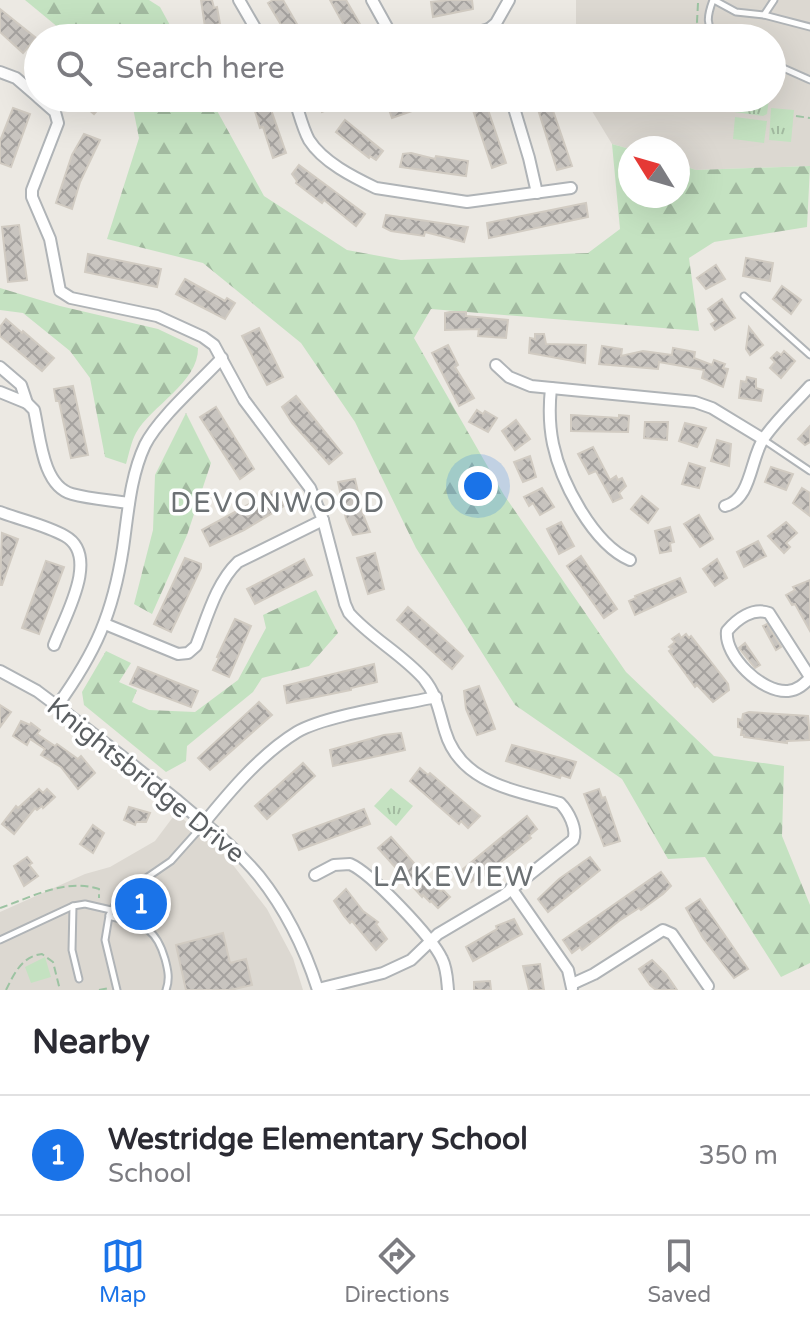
<!DOCTYPE html>
<style>
:root{--surface:#fff;--page:#f7f7f7;--text:#2b2b33;--muted:#7c7c81;--line:#e1e1e2;--accent:#1a73e8}
body{margin:0;font-family:"Varela Round",sans-serif;background:var(--page);color:var(--text)}
.compass{position:absolute;left:618px;top:136px;width:72px;height:72px;border-radius:50%;background:var(--surface);box-shadow:0 8px 32px #0002;rotate:307deg}
.you{position:absolute;left:478px;top:486px;width:28px;height:28px;margin:-20px;border:6px solid #fff;border-radius:50%;background:#1a73e8;box-shadow:0 0 0 12px #1a73e833}
.badge{display:grid;place-items:center;width:52px;height:52px;border-radius:50%;background:var(--accent);color:#fff;font-size:26px;font-weight:700}
.pin{position:absolute;translate:-50% -50%;border:4px solid #fff;box-shadow:0 2px 8px #0006}
.list{margin:0;padding:0;list-style:none}
h2{display:flex;justify-content:space-between;align-items:center;height:104px;margin:0;padding:0 32px;font-size:34px}
h2 small{font-size:26px;font-weight:400;color:var(--muted)}
.list li{display:grid;grid-template-columns:52px 1fr auto;gap:24px;align-items:center;box-sizing:border-box;height:120px;padding:0 32px;border-top:2px solid var(--line)}
.list b{display:block;font-size:30px;white-space:nowrap}
.list p{margin:0;font-size:26px;white-space:nowrap;color:var(--muted)}
.list em{font-size:26px;font-style:normal;color:var(--muted)}
.icon{flex:none;width:44px;height:44px;fill:none;stroke:currentColor;stroke-width:2;stroke-linecap:round;stroke-linejoin:round}
.map{position:relative;flex:none;width:810px;height:990px;overflow:hidden}
.search{position:absolute;background:var(--surface);box-shadow:0 8px 32px #0002;left:24px;right:24px;top:24px;height:88px;display:flex;align-items:center;gap:20px;box-sizing:border-box;padding:0 28px;border-radius:44px;color:var(--muted);font-size:30px}
.sheet{height:224px;background:var(--surface)}
nav{display:flex;justify-content:space-around;align-items:center;box-sizing:border-box;height:112px;border-top:2px solid var(--line);background:var(--surface);font-size:22px;color:var(--muted)}
nav a{display:grid;justify-items:center;gap:4px}
nav .on{color:var(--accent)}
.map>svg:first-child{display:block}
</style>
<div class="map">
<svg width="810" height="990" viewBox="0 0 810 990">
<defs>
<pattern id="forest-firs" width="22" height="20" patternUnits="userSpaceOnUse" patternTransform="scale(2)"><rect width="22" height="20" fill="#c4e2c1"/><path d="M5 1l3.5 6h-7zM16 11l3.5 6h-7z" fill="#a2baa0"/></pattern>
<pattern id="park-tufts" width="24" height="20" patternUnits="userSpaceOnUse" patternTransform="scale(2)"><rect width="24" height="20" fill="#c4e2c1"/><path d="M3 7l-1-3M5 7V3M7 7l1-3M15 17l-1-3M17 17v-4M19 17l1-3" fill="none" stroke="#a2baa0"/></pattern>
<pattern id="building-cross-hatch" width="8" height="8" patternUnits="userSpaceOnUse" patternTransform="scale(2)"><rect width="8" height="8" fill="#c8c4bf"/><path d="M0 0l8 8M0 8l8-8" fill="none" stroke="#a5a29f"/></pattern>
</defs>
<rect width="100%" height="100%" fill="#ece9e3"/>
<!-- education -->
<g fill="#dcd8d1">
<path d="M576 0H810V166L696 170 678 164V148L630 149 612 144 584 98H772V38H576Z"/>
<path d="M176 813 226 856 267 909 293 958 303 990H0V912L85 874 110 867 155 841Z"/>
</g>
<!-- forest -->
<g fill="url(#forest-firs)">
<path d="M25 0H149L160 7 177 38H71Z"/>
<path d="M131 98H210L264 196 347 250 401 260 588 253 620 229 612 144 630 149V196H678V164L696 170 810 166 807 227 714 242 689 258 699 331 431 309 414 338 504 495 626 672 714 756 784 766 782 836 810 905V963L781 977 705 857 668 859 622 779 515 705 416 548 355 422 301 343 203 263 107 239 139 138Z"/>
<path d="M0 288 60 306 158 329 198 348C199 382 150 407 136 433 131 442 129 454 126 464L105 457 90 378 70 351 23 313 0 310Z"/>
<path d="M186 413 211 463 187 535 152 614 134 604 153 530 155 475Z"/>
<path d="M316 590 338 633 309 666 262 678 253 692 187 746 186 761 166 772 84 705 82 692 106 651 131 663 119 682 137 690 132 702 149 710 195 712 238 680 266 628 263 615Z"/>
</g>
<!-- park -->
<g fill="url(#park-tufts)">
<path d="M724 98H769L767 114 763 116 727 111 723 107Z"/>
<path d="M771 108 794 110 791 142 769 140Z"/>
<path d="M391 788 413 806 396 826 374 806Z"/>
<path d="M45 957 51 977 31 983 25 967Z"/>
</g>
<!-- garden -->
<path fill="#c4e2c1" d="M735 117 767 121 764 143 733 139Z"/>
<!-- building -->
<g fill="url(#building-cross-hatch)" stroke="#d1cbc2" stroke-width="2">
<path d="M201 0H212L214 8 217 7 220 24 205 27Z"/>
<path d="M273 0H283L305 38H289L268 3Z"/>
<path d="M330 0H346L360 24 347 31Z"/>
<path d="M450 0H472L473 9 433 17 431 2Z"/>
<path d="M0 9 36 38 23 53 0 32Z"/>
<path d="M75 98H108L94 114Z"/>
<path d="M251 98H267L286 153 273 158 263 127 260 128Z"/>
<path d="M319 98H331L335 107 322 112Z"/>
<path d="M405 98H443L444 100 392 118 387 104Z"/>
<path d="M469 98H484L506 163 492 168Z"/>
<path d="M549 99 572 166 557 170 536 103Z"/>
<path d="M13 108 30 114 11 167 0 163V141Z"/>
<path d="M345 120 383 151 376 160 370 156 369 158 336 132Z"/>
<path d="M84 134 100 140 80 182 72 209 56 203 72 155Z"/>
<path d="M411 153 435 159 436 156 468 161 466 176 400 167 403 154Z"/>
<path d="M299 165 365 214 356 226 324 200 322 203 296 183 297 181 292 174Z"/>
<path d="M586 203 588 217 489 238 487 223Z"/>
<path d="M386 215 468 227 464 242 425 232 424 236 391 231 383 227Z"/>
<path d="M19 225 27 280 8 282 2 227Z"/>
<path d="M88 254 161 269 157 287 85 272Z"/>
<path d="M746 258 773 263 770 281 743 276Z"/>
<path d="M716 265 725 279 706 289 697 278Z"/>
<path d="M185 279 225 301 227 298 235 303 225 319 176 294Z"/>
<path d="M782 286 801 300 791 314 773 299Z"/>
<path d="M722 299 735 318 715 330 711 324 716 321 708 309Z"/>
<path d="M450 312H466V316L508 320 506 338 478 336 479 329 445 330V313Z"/>
<path d="M6 319 22 333 23 331 54 358 42 371 0 336V327Z"/>
<path d="M749 327 763 345 750 355 746 349Z"/>
<path d="M259 328 283 377 267 385 242 336Z"/>
<path d="M535 334H544L546 344 586 345 585 363 529 353 530 338 535 339Z"/>
<path d="M448 345 458 365 455 367 474 398 459 406 432 353Z"/>
<path d="M602 346 622 349 621 356 643 351 672 355 673 348 695 352 694 358 712 365 714 360 725 364 723 368 728 369 723 387 702 378 704 370 659 362 658 369 599 364Z"/>
<path d="M784 351 795 361 781 378 770 368 775 362 771 358 777 352 781 355Z"/>
<path d="M747 377 756 379V388L763 390 761 401 739 398 741 381 746 382Z"/>
<path d="M73 386 88 455 71 458 59 401H56L54 389Z"/>
<path d="M296 396 342 453 329 464 292 423 282 407Z"/>
<path d="M216 407 254 469 240 479 200 417Z"/>
<path d="M477 410 483 414 485 411 497 418 488 432 469 422Z"/>
<path d="M571 415 619 418V415L629 416 628 432 571 431Z"/>
<path d="M516 420 530 439 515 450 502 431Z"/>
<path d="M645 422H668L667 440 644 438Z"/>
<path d="M685 423 706 428 697 447 679 441Z"/>
<path d="M810 426V442L805 445 798 439Z"/>
<path d="M717 440 731 444 729 466 711 461Z"/>
<path d="M593 447 610 480 616 476 618 480 622 478 626 486 619 493 622 498 613 502 596 471 589 474 578 454Z"/>
<path d="M530 456 536 477 523 482 514 462Z"/>
<path d="M689 463 705 468 699 488 682 484Z"/>
<path d="M771 467 793 474 786 490 765 482Z"/>
<path d="M355 479 363 514 370 532 353 535 346 519 338 482Z"/>
<path d="M542 488 554 507 540 515 533 503 529 506 524 497Z"/>
<path d="M802 488 810 493V516L793 503Z"/>
<path d="M275 490 284 506 244 530 210 546 202 530Z"/>
<path d="M642 496 658 509 648 523 631 509Z"/>
<path d="M699 515 713 539 700 547 684 524Z"/>
<path d="M561 522 574 546 559 554 547 529Z"/>
<path d="M786 522 797 533 786 543 790 547 784 553 768 536Z"/>
<path d="M670 527 674 542 670 543 671 551 660 553 655 531Z"/>
<path d="M2 533 18 539 2 585H0Z"/>
<path d="M758 541 766 556 744 567 737 552Z"/>
<path d="M375 553 384 589 368 594 357 558Z"/>
<path d="M581 556 617 609 604 618 567 566Z"/>
<path d="M185 558 201 564V568L171 632 154 624Z"/>
<path d="M304 559 312 575 255 604 247 589Z"/>
<path d="M717 559 727 578 715 586 703 569Z"/>
<path d="M46 561 64 567 39 634 22 628Z"/>
<path d="M680 578 686 592 635 615 629 601 636 598 635 596Z"/>
<path d="M810 580V631L795 604 792 605 786 595 795 590 793 587Z"/>
<path d="M408 607 463 656 452 669 397 620Z"/>
<path d="M235 619 251 626 229 677 213 670 219 658 217 657Z"/>
<path d="M767 624 781 647 776 650 763 626Z"/>
<path d="M679 634 681 638 686 634 689 638 691 636 728 684 729 690 713 702 697 685 695 687 669 651 672 649 669 647 675 642 672 639Z"/>
<path d="M745 643 760 665 755 668 739 648Z"/>
<path d="M374 664 377 682 351 688V690L287 703 284 686Z"/>
<path d="M138 667 198 691 191 707 130 684Z"/>
<path d="M479 686 495 729 477 735 466 709 464 691Z"/>
<path d="M259 702 272 715 210 770 198 758Z"/>
<path d="M0 705 11 712 0 727Z"/>
<path d="M749 712 808 716 810 740 787 741V743L744 737V735H741L742 728 738 727V719L742 720 743 714Z"/>
<path d="M21 721 30 725 31 723 40 730 37 734 55 746 57 744 78 759 81 756 95 773 78 789 61 767 41 755 45 749 30 739 27 745 13 736Z"/>
<path d="M401 733 405 750 333 766 330 750 384 735Z"/>
<path d="M512 745 576 762 570 778 561 775 560 778 506 761Z"/>
<path d="M303 763 315 776 267 819 255 806Z"/>
<path d="M420 768 428 775 430 773 480 816 468 828 461 821 459 824 410 781Z"/>
<path d="M39 789 43 793 47 789 55 797 43 808 42 806 37 810 35 808 14 834 2 824 16 806 18 808Z"/>
<path d="M599 789 602 798 605 797 620 841 604 846 584 794Z"/>
<path d="M129 807 150 813 146 822H136L135 825 124 820Z"/>
<path d="M364 809 370 824 299 850 293 835Z"/>
<path d="M527 816 537 829 529 836 531 838 481 878 479 876 471 882 462 870Z"/>
<path d="M93 825 104 833 93 853 80 844Z"/>
<path d="M391 837 434 886 441 891 443 890 450 897 438 908 431 901 430 902 423 895 422 897 378 848Z"/>
<path d="M27 857 32 863 29 865 38 876 24 886 14 866Z"/>
<path d="M590 857 600 870 548 912 538 899 559 879Z"/>
<path d="M661 872 671 886 663 894 641 910 639 908 619 921 582 950 580 947 572 953 563 940Z"/>
<path d="M346 889 363 911 378 922 376 924 387 939 376 950 352 921 350 923 344 916 334 901Z"/>
<path d="M700 899 748 969 734 978 703 938 686 908Z"/>
<path d="M514 919 522 934 473 961 466 947 497 929 496 926Z"/>
<path d="M223 933 230 963 246 959 252 985 230 990H186L176 945Z"/>
<path d="M652 960 666 974 677 990H656L650 985 639 969Z"/>
<path d="M540 964 544 990H529L523 966Z"/>
<path d="M490 981 491 990H474V982Z"/>
</g>
<g fill="none" stroke-linecap="round" stroke-linejoin="round">
<defs>
<g id="lane">
<path d="M713 0C707 16 705 26 718 38"/>
<path d="M714 0 736 12 764 15"/>
<path d="M774 0 764 15 810 27"/>
<path d="M772 63 810 80"/>
<path d="M744 296 810 355"/>
<path d="M764 440 810 471"/>
<path d="M73 906 72 950 79 979"/>
<path d="M109 915 120 896 171 861 204 824"/>
<path d="M0 940 73 906 85 904 111 910"/>
<path d="M117 990 105 940 109 916C140 925 155 924 165 959 168 970 170 979 166 990"/>
</g>
<g id="street">
<path d="M239 0 261 38"/>
<path d="M372 0 393 38"/>
<path d="M458 38 489 29"/>
<path d="M492 38 489 29 496 23 509 0"/>
<path d="M0 72 16 78 38 97"/>
<path d="M39 98 55 112 58 123 32 190V197L50 239 60 291 71 298 157 316 203 337 214 345 244 400 310 488 323 520 345 604 349 613C371 638 402 654 424 679 437 695 439 712 445 731 460 783 514 790 560 803 568 811 578 829 573 840L504 895 438 934 411 960 383 973 318 989"/>
<path d="M294 98C299 112 302 127 309 140 323 162 353 177 376 188L467 202 571 188"/>
<path d="M511 98 529 158 537 193"/>
<path d="M496 365 509 377 531 386 695 402 712 408 763 439"/>
<path d="M0 367 21 385 27 403 34 410C40 435 42 486 72 494 90 499 110 500 129 503"/>
<path d="M551 388C549 407 549 425 553 444 561 482 593 544 630 560"/>
<path d="M0 392 27 403"/>
<path d="M725 506C752 499 750 458 764 438 777 419 795 403 810 386"/>
<path d="M0 512C21 520 46 525 65 536 101 556 64 618 54 645"/>
<path d="M105 624 178 654 188 653 196 646C207 618 216 583 238 562L323 520"/>
<path d="M0 671 37 691 57 706C98 737 138 769 178 801 206 825 235 847 259 876 286 910 305 949 318 990"/>
<path d="M810 677 769 613C753 607 737 619 727 631 724 656 762 693 788 691 798 690 804 684 810 678"/>
<path d="M57 706C96 652 113 613 123 548 128 514 130 477 145 445 159 417 200 382 222 358"/>
<path d="M204 823C230 791 261 754 297 732 326 715 400 705 436 697"/>
<path d="M315 875 334 865 350 864C371 873 432 937 442 959 447 969 447 979 448 990"/>
<path d="M511 888 568 970 572 988"/>
<path d="M572 984 594 974 663 930 672 934 708 986"/>
</g>
</defs>
<!-- lane casing -->
<use href="#lane" stroke="#b0b4b7" stroke-width="9"/>
<!-- street casing -->
<use href="#street" stroke="#b0b4b7" stroke-width="14"/>
<!-- path -->
<g stroke="#9cc3a2" stroke-width="2" stroke-dasharray="8 4" stroke-linecap="butt">
<path d="M698 3 697 22 706 38"/>
<path d="M796 116 810 118"/>
<path d="M0 908C32 897 66 878 99 889V898"/>
<path d="M6 990C14 974 22 956 42 954L53 962 60 990"/>
<path d="M99 990 109 988"/>
</g>
<!-- lane -->
<use href="#lane" stroke="#fff" stroke-width="5"/>
<!-- street -->
<use href="#street" stroke="#fff" stroke-width="10"/>
</g>
<g text-anchor="middle" dominant-baseline="central" stroke-width="7" stroke-linejoin="round" paint-order="stroke">
<!-- street labels -->
<g font-size="26" fill="#5b5f62" stroke="#fff">
<text transform="translate(146 780) rotate(39)">Knightsbridge Drive</text>
</g>
<!-- neighbourhood labels -->
<g font-size="28" letter-spacing="2" fill="#6c7174" stroke="#fff">
<text x="278" y="503">DEVONWOOD</text>
<text x="454" y="877">LAKEVIEW</text>
</g>
</g>
</svg>
<svg class="compass" viewBox="-18 -18 36 36"><path d="M0-13l5 13h-10z" fill="#e53935"/><path d="M0 13l5-13h-10z" fill="#7c7c81"/></svg>
<div class="you"></div>
<div class="pin badge" style="left:141px;top:904px">1</div>
<div class="search"><svg class="icon" aria-label="search" viewBox="0 0 24 24"><circle cx="10" cy="10" r="6"/><path d="M15 15l6 6"/></svg>Search here</div>
</div>
<section class="sheet">
<h2>Nearby<small></small></h2>
<ul class="list">
<li><span class="badge">1</span><div><b>Westridge Elementary School</b><p>School</p></div><em>350 m</em></li>
</ul>
</section>
<nav>
<a class="on"><svg class="icon" aria-label="map" viewBox="0 0 24 24"><path d="M3 6l6-2 6 2 6-2v14l-6 2-6-2-6 2zM9 4v14M15 6v14"/></svg>Map</a>
<a><svg class="icon" aria-label="directions" viewBox="0 0 24 24"><path d="M12 3l9 9-9 9-9-9zM9 14v-3h6M13 9l2 2-2 2"/></svg>Directions</a>
<a><svg class="icon" aria-label="saved" viewBox="0 0 24 24"><path d="M7 4h10v16l-5-4-5 4z"/></svg>Saved</a>
</nav>
